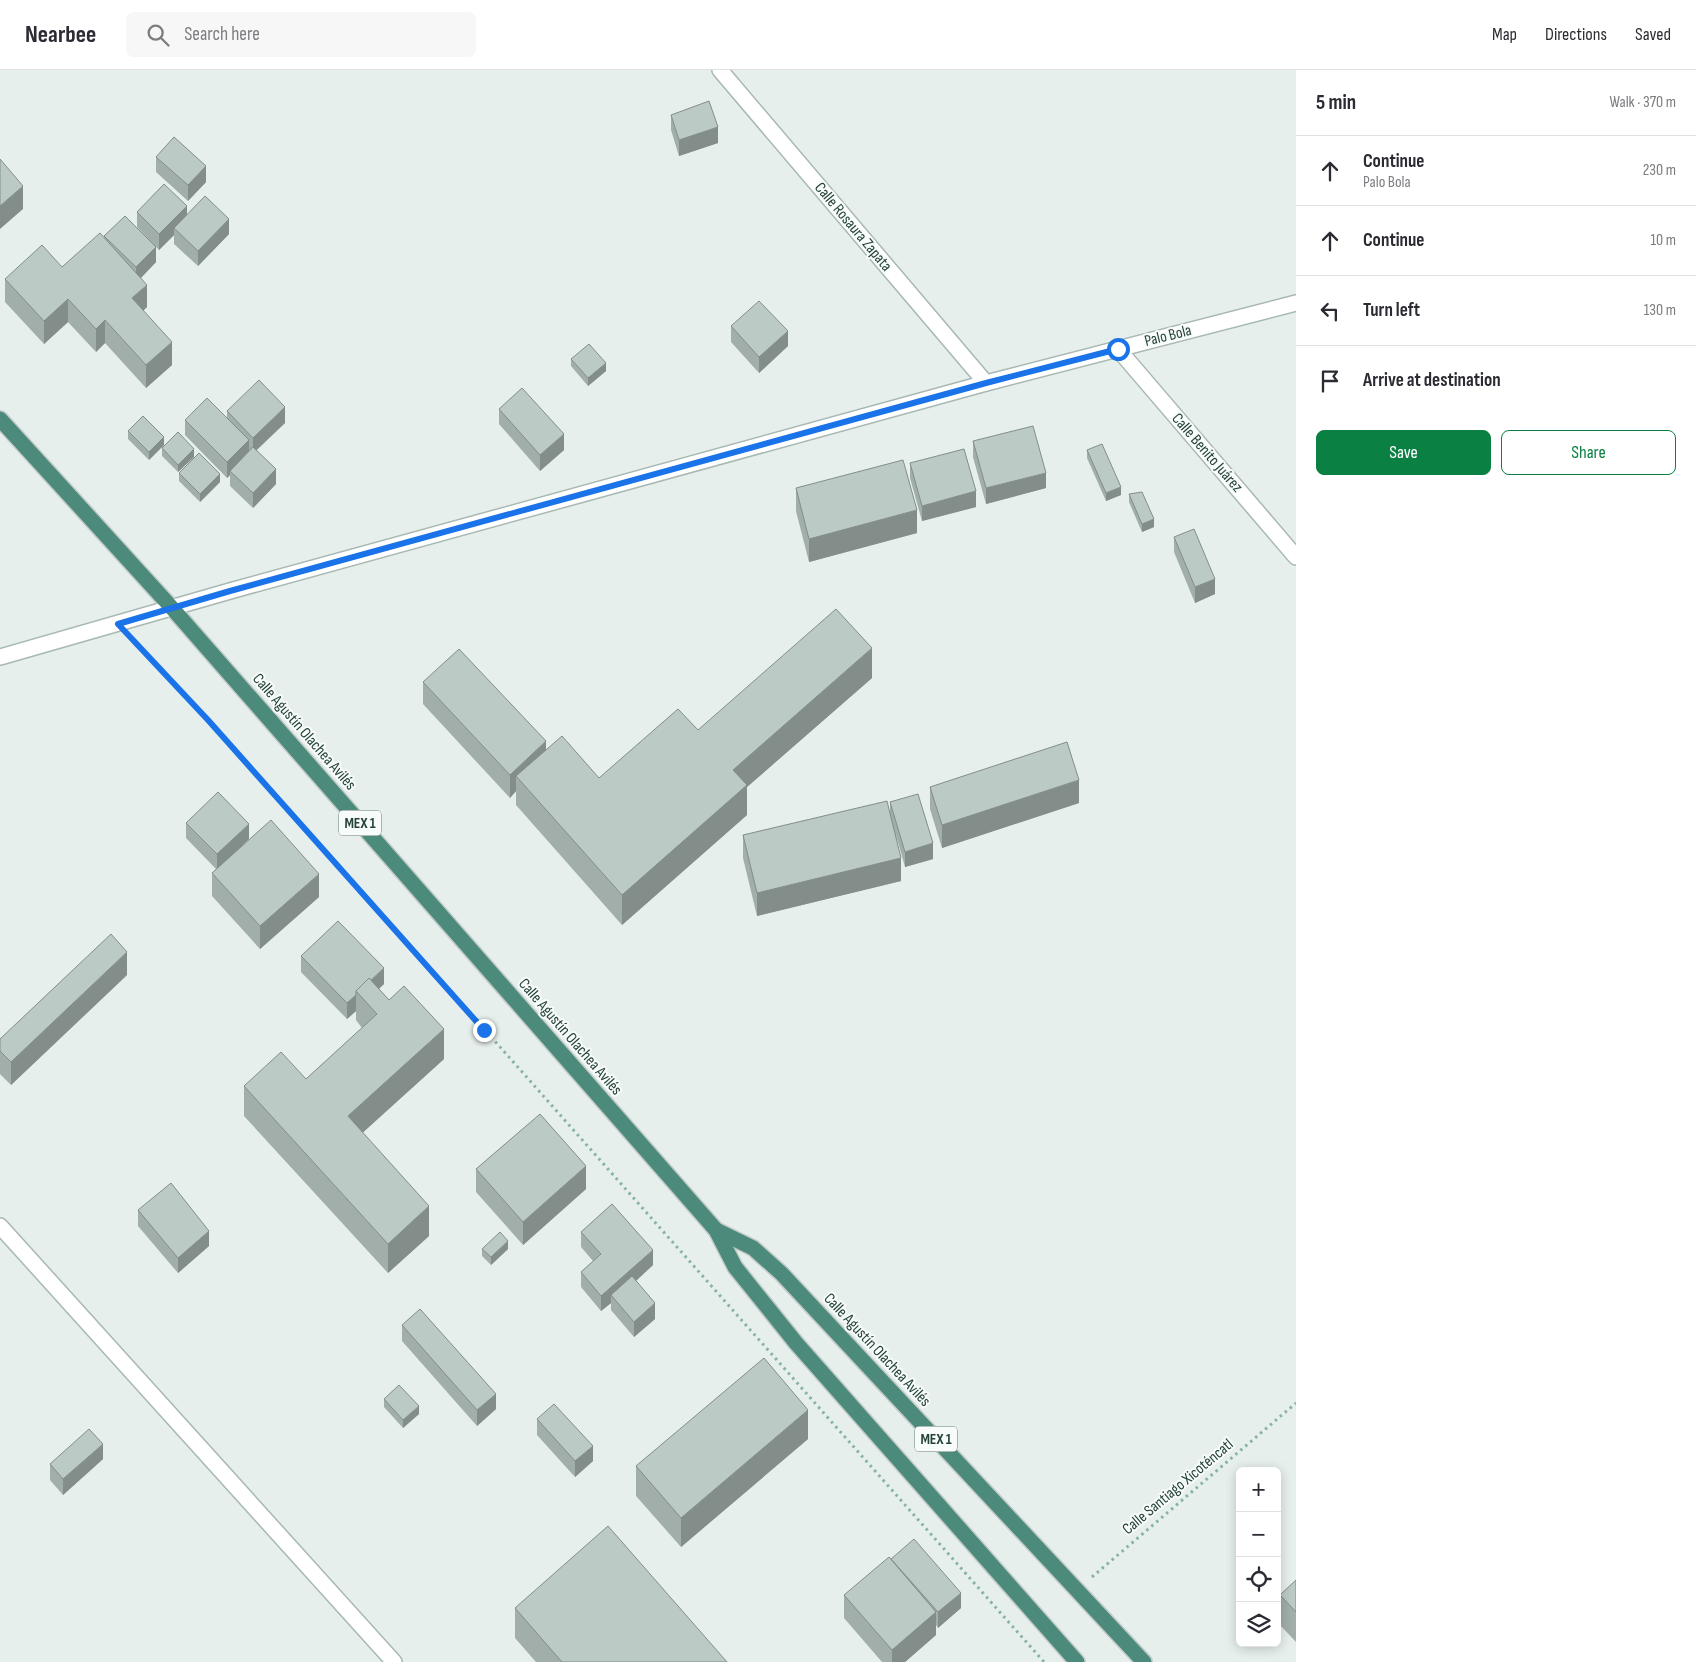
<!DOCTYPE html>
<meta charset="utf-8">
<style>
:root{--surface:#fff;--page:#f7f7f7;--text:#2b2b33;--muted:#7c7c81;--line:#e1e1e2;--accent:#0b8043}
body{margin:0;font-family:"Sofia Sans Condensed",sans-serif;background:var(--page);color:var(--text)}
.controls{position:absolute;right:15px;bottom:15px;display:grid;overflow:hidden;border-radius:8px;box-shadow:0 2px 12px #0003}
.controls button{width:45px;height:45px;display:grid;place-items:center;padding:0;border:0;border-bottom:1px solid var(--line);background:var(--surface);color:var(--text);font:25px sans-serif}
.stop{position:absolute;width:15px;height:15px;margin:-11px;border:4px solid #1a73e8;border-radius:50%;background:#fff}
.stop.end{background:#1a73e8;border-color:#fff;box-shadow:0 1px 5px #0008}
.list{margin:0;padding:0;list-style:none}
h2{display:flex;justify-content:space-between;align-items:center;height:65px;margin:0;padding:0 20px;font-size:21px}
h2 small{font-size:16px;font-weight:400;color:var(--muted)}
.list li{display:grid;grid-template-columns:32px 1fr auto;gap:15px;align-items:center;box-sizing:border-box;height:70px;padding:0 20px;border-top:1px solid var(--line)}
.list b{display:block;font-size:19px;white-space:nowrap}
.list p{margin:0;font-size:16px;white-space:nowrap;color:var(--muted)}
.list em{font-size:16px;font-style:normal;color:var(--muted)}
.actions{display:flex;gap:10px;padding:15px 20px}
.actions a{flex:1;padding:11px 0;border:1px solid var(--accent);border-radius:8px;text-align:center;font-size:18px;color:var(--accent)}
.actions .main{background:var(--accent);color:#fff}
.icon{flex:none;width:28px;height:28px;fill:none;stroke:currentColor;stroke-width:2;stroke-linecap:round;stroke-linejoin:round}
.map{position:relative;flex:none;width:1296px;height:1592px;overflow:hidden}
header{display:flex;align-items:center;gap:30px;box-sizing:border-box;height:70px;padding:0 25px;background:var(--surface);border-bottom:1px solid var(--line)}
header strong{font-size:24px}
nav{display:flex;gap:28px;margin-inline-start:auto;font-size:18px}
.search{width:350px;height:45px;background:var(--page);display:flex;align-items:center;gap:12px;box-sizing:border-box;padding:0 18px;border-radius:8px;color:var(--muted);font-size:19px}
main{display:flex}
aside{flex:1;background:var(--surface)}
.map>svg:first-child{display:block}
</style>
<header>
<strong>Nearbee</strong>
<div class="search"><svg class="icon" aria-label="search" viewBox="0 0 24 24"><circle cx="10" cy="10" r="6"/><path d="M15 15l6 6"/></svg>Search here</div>
<nav><a>Map</a><a>Directions</a><a>Saved</a></nav>
</header>
<main>
<div class="map">
<svg width="1296" height="1592" viewBox="0 0 1296 1592">
<rect width="100%" height="100%" fill="#e6efeb"/>
<g fill="none" stroke-linecap="round" stroke-linejoin="round">
<defs>
<g id="minor">
<path d="M720 0 986 313"/>
<path d="M1118 279 1296 487"/>
<path d="M0 587 230 521 986 313 1296 233"/>
<path d="M0 1156 394 1592"/>
</g>
<g id="trunk">
<path d="M0 349 172 538 716 1160 735 1197 796 1273 1077 1592"/>
<path d="M716 1160 753 1178 781 1203 1144 1592"/>
</g>
</defs>
<!-- minor casing -->
<use href="#minor" stroke="#a8b8b2" stroke-width="18"/>
<!-- trunk casing -->
<use href="#trunk" stroke="#c2cac8" stroke-width="18"/>
<!-- path -->
<g stroke="#86b3a5" stroke-width="3" stroke-dasharray="2.5 4" stroke-linecap="butt">
<path d="M134 571 208 650 485 960 1044 1592"/>
<path d="M1092 1507 1296 1333"/>
</g>
<!-- minor -->
<use href="#minor" stroke="#fff" stroke-width="15"/>
<!-- trunk -->
<use href="#trunk" stroke="#4c8a7c" stroke-width="15"/>
</g>
<!-- wall -->
<g fill="#a1aea9">
<path d="M671 45 718 73 679 86 671 60Z"/>
<path d="M156 87 206 112 188 131 156 102Z"/>
<path d="M137 142 187 145 229 164 198 196 174 174V165L159 180 137 157Z"/>
<path d="M104 167 156 192 141 208 147 237 143 241 172 295 146 318 105 273 96 282 68 252 44 274 5 232V209L62 197Z"/>
<path d="M731 256 788 276 759 303 731 272Z"/>
<path d="M571 289 606 301 588 316 571 296Z"/>
<path d="M499 339 564 380 540 401 499 354Z"/>
<path d="M227 341 285 353 257 380 276 414 253 438 230 416V405L227 408 185 365V350L227 348Z"/>
<path d="M128 361 164 375 149 390 128 369Z"/>
<path d="M973 371 1046 418 986 434 973 387Z"/>
<path d="M162 378 194 387 178 402 162 386Z"/>
<path d="M1087 380 1121 425 1106 431 1087 388Z"/>
<path d="M910 393 976 437 922 451 910 408Z"/>
<path d="M179 403 220 412 200 432 179 411Z"/>
<path d="M796 418 917 463 809 492 796 441Z"/>
<path d="M1129 424 1154 457 1142 462 1129 432Z"/>
<path d="M1174 467 1215 524 1195 533 1174 482Z"/>
<path d="M872 608 747 717V745L622 855 516 735V721L510 728 423 634V612L546 680 599 708 698 660Z"/>
<path d="M930 717 1079 733 942 778 930 739Z"/>
<path d="M890 732 933 789 905 797 896 765 901 811 757 846 743 788V765L890 743Z"/>
<path d="M186 753 249 769 236 782 319 827 260 879 212 826V803L216 799 186 768Z"/>
<path d="M301 886 384 914 379 919 444 989 362 1063 429 1166 388 1203 244 1046V1016L306 1009 362 958 356 950V941L347 949 301 902Z"/>
<path d="M127 905 11 1015 0 1004V969Z"/>
<path d="M476 1099 586 1119 523 1175 476 1122Z"/>
<path d="M138 1140 209 1176 178 1203 138 1156Z"/>
<path d="M581 1162 653 1195 636 1211 655 1249 634 1267 611 1240V1233L601 1241 581 1217V1202L593 1191 581 1177Z"/>
<path d="M482 1179H508L491 1195 482 1186Z"/>
<path d="M402 1255 496 1339 477 1356 402 1271Z"/>
<path d="M384 1329 419 1344 403 1358 384 1337Z"/>
<path d="M537 1349 593 1391 575 1407 537 1365Z"/>
<path d="M808 1369 681 1477 636 1426V1396Z"/>
<path d="M103 1389 63 1425 50 1410V1394Z"/>
<path d="M891 1489 961 1538 938 1558 936 1555V1565L905 1592H882L844 1548V1525L891 1491Z"/>
<path d="M1296 1510V1572L1280 1555V1525Z"/>
<path d="M515 1538 727 1592H536L515 1568Z"/>
</g>
<!-- shaded-wall -->
<g fill="#838d89">
<path d="M718 57V73L679 86V70Z"/>
<path d="M206 96V112L188 131V115Z"/>
<path d="M23 116V139L0 159V136Z"/>
<path d="M187 136V152L174 158V165L159 180V164Z"/>
<path d="M229 149V164L198 196V181Z"/>
<path d="M156 177V192L136 213V197Z"/>
<path d="M147 215V237L132 251V228Z"/>
<path d="M68 229V252L44 274V251Z"/>
<path d="M105 250V273L96 282V259Z"/>
<path d="M788 261V276L759 303V287Z"/>
<path d="M172 272V295L146 318V295Z"/>
<path d="M606 293V301L588 316V308Z"/>
<path d="M285 337V353L253 383V368Z"/>
<path d="M564 364V380L540 401V385Z"/>
<path d="M164 367V375L149 390V382Z"/>
<path d="M249 370V386L230 401V405L227 408V392Z"/>
<path d="M194 379V387L178 402V395Z"/>
<path d="M276 399V414L253 438V423Z"/>
<path d="M1046 403V418L986 434V418Z"/>
<path d="M220 404V412L200 432V424Z"/>
<path d="M1121 417V425L1106 431V423Z"/>
<path d="M976 421V437L922 451V436Z"/>
<path d="M917 440V463L809 492V469Z"/>
<path d="M1154 449V457L1142 462V454Z"/>
<path d="M1215 509V524L1195 533V517Z"/>
<path d="M872 578V608L747 717V745L622 855V825L733 700Z"/>
<path d="M546 671V694L516 706V721L510 728V705Z"/>
<path d="M1079 710V733L942 778V755Z"/>
<path d="M249 754V769L217 800V784Z"/>
<path d="M933 773V789L905 797V782Z"/>
<path d="M901 788V811L757 846V823Z"/>
<path d="M319 804V827L260 879V856Z"/>
<path d="M127 882V905L11 1015V992Z"/>
<path d="M384 898V914L365 931 358 923Z"/>
<path d="M356 925V941L347 949V933Z"/>
<path d="M444 959V989L348 1076V1046Z"/>
<path d="M586 1096V1119L523 1175V1152Z"/>
<path d="M429 1136V1166L388 1203V1174Z"/>
<path d="M209 1161V1176L178 1203V1188Z"/>
<path d="M508 1171V1179L491 1195V1187Z"/>
<path d="M653 1180V1195L615 1230 611 1225V1233L601 1241V1226Z"/>
<path d="M655 1233V1249L634 1267V1252Z"/>
<path d="M496 1324V1339L477 1356V1340Z"/>
<path d="M419 1336V1344L403 1358V1350Z"/>
<path d="M808 1340V1369L681 1477V1448Z"/>
<path d="M103 1374V1389L63 1425V1409Z"/>
<path d="M593 1376V1391L575 1407V1391Z"/>
<path d="M961 1523V1538L938 1558V1542Z"/>
<path d="M936 1542V1565L905 1592H892V1580Z"/>
</g>
<!-- building -->
<g fill="#bbcac4" stroke="#838d89">
<path d="M709 31 718 57 679 70 671 45Z"/>
<path d="M174 67 206 96 188 115 156 87Z"/>
<path d="M0 89 23 116 0 136Z"/>
<path d="M164 114 187 136 159 164 137 142Z"/>
<path d="M205 126 229 149 198 181 174 158Z"/>
<path d="M125 146 156 177 136 197 104 166Z"/>
<path d="M100 163 147 215 132 228 172 272 146 295 105 250 96 259 68 229 44 251 5 209 42 175 62 197Z"/>
<path d="M759 231 788 261 759 287 731 256Z"/>
<path d="M589 274 606 293 588 308 571 289Z"/>
<path d="M259 310 285 337 253 368 227 341Z"/>
<path d="M522 318 564 364 540 385 499 339Z"/>
<path d="M207 328 249 370 227 392 185 350Z"/>
<path d="M143 346 164 367 149 382 128 361Z"/>
<path d="M1033 356 1046 403 986 418 973 371Z"/>
<path d="M178 362 194 379 178 395 162 378Z"/>
<path d="M1102 374 1121 417 1106 423 1087 380Z"/>
<path d="M253 377 276 399 253 423 230 401Z"/>
<path d="M964 379 976 421 922 436 910 393Z"/>
<path d="M199 383 220 404 200 424 179 403Z"/>
<path d="M903 390 917 440 809 469 796 418Z"/>
<path d="M1142 422 1154 449 1142 454 1129 424Z"/>
<path d="M1194 459 1215 509 1195 517 1174 467Z"/>
<path d="M836 539 872 578 733 700 747 715 622 825 516 706 562 666 599 708 678 639 698 660Z"/>
<path d="M459 579 546 671 510 705 423 612Z"/>
<path d="M1067 672 1079 710 942 755 930 717Z"/>
<path d="M218 722 249 754 217 784 186 753Z"/>
<path d="M918 724 933 773 905 782 890 732Z"/>
<path d="M887 731 901 788 757 823 743 765Z"/>
<path d="M271 750 319 804 260 856 212 803Z"/>
<path d="M338 851 384 898 371 910 369 908 356 921V925L347 933 301 886Z"/>
<path d="M111 864 127 882 11 992 0 981V969Z"/>
<path d="M369 908 389 930 404 916 444 959 348 1046 429 1136 388 1174 244 1016 281 982 306 1009 377 944 356 921Z"/>
<path d="M540 1044 586 1096 523 1152 476 1099Z"/>
<path d="M171 1113 209 1161 178 1188 138 1140Z"/>
<path d="M612 1134 653 1180 601 1226 581 1202 601 1184 581 1162Z"/>
<path d="M500 1162 508 1171 491 1187 482 1179Z"/>
<path d="M632 1206 655 1233 634 1252 611 1225Z"/>
<path d="M420 1239 496 1324 477 1340 402 1255Z"/>
<path d="M764 1288 808 1340 681 1448 636 1396Z"/>
<path d="M399 1315 419 1336 403 1350 384 1329Z"/>
<path d="M554 1334 593 1376 575 1391 537 1349Z"/>
<path d="M89 1359 103 1374 63 1409 50 1394Z"/>
<path d="M608 1456 727 1592H562L515 1538Z"/>
<path d="M914 1469 961 1523 938 1542 891 1489Z"/>
<path d="M889 1487 936 1542 892 1580 844 1525Z"/>
<path d="M1296 1510V1542L1280 1525Z"/>
</g>
<g fill="none" stroke-linecap="round" stroke-linejoin="round">
<!-- route -->
<path stroke="#1a73e8" stroke-width="6" d="M484 960 208 650 118 554 230 521 986 313 1118 279"/>
</g>
<g text-anchor="middle" dominant-baseline="central" stroke-width="4" stroke-linejoin="round" paint-order="stroke">
<!-- shield labels -->
<g fill="#f7fbf9" stroke="#637a73" stroke-width="1">
<rect x="339" y="740.5" width="42" height="25" rx="4"/>
<rect x="915" y="1356.5" width="42" height="25" rx="4"/>
</g>
<g font-size="15" font-weight="bold" fill="#24423a">
<text x="360" y="753">MEX 1</text>
<text x="936" y="1369">MEX 1</text>
</g>
<!-- street labels -->
<g font-size="16" fill="#24423a" stroke="#f7fbf9">
<text transform="translate(853 157) rotate(50)">Calle Rosaura Zapata</text>
<text transform="translate(1168 266) rotate(-14)">Palo Bola</text>
<text transform="translate(1207 383) rotate(49)">Calle Benito Juárez</text>
<text transform="translate(304 662) rotate(49)">Calle Agustín Olachea Avilés</text>
<text transform="translate(570 967) rotate(49)">Calle Agustín Olachea Avilés</text>
<text transform="translate(877 1280) rotate(47)">Calle Agustín Olachea Avilés</text>
<text transform="translate(1178 1417) rotate(-40)">Calle Santiago Xicoténcatl</text>
</g>
</g>
</svg>
<div class="controls">
<button>+</button>
<button>−</button>
<button><svg class="icon" aria-label="locate" viewBox="0 0 24 24"><circle cx="12" cy="12" r="6"/><path d="M12 2v4M12 18v4M2 12h4M18 12h4"/></svg></button>
<button><svg class="icon" aria-label="layers" viewBox="0 0 24 24"><path d="M12 4l9 5-9 5-9-5zM3 14l9 5 9-5"/></svg></button>
</div>
<div class="stop" style="left:1118px;top:279px"></div>
<div class="stop end" style="left:484px;top:960px"></div>
</div>
<aside>
<h2>5 min<small>Walk · 370 m</small></h2>
<ul class="list">
<li><svg class="icon" aria-label="ahead" viewBox="0 0 24 24"><path d="M12 20V5M6 11l6-6 6 6"/></svg><div><b>Continue</b><p>Palo Bola</p></div><em>230 m</em></li>
<li><svg class="icon" aria-label="ahead" viewBox="0 0 24 24"><path d="M12 20V5M6 11l6-6 6 6"/></svg><div><b>Continue</b></div><em>10 m</em></li>
<li><svg class="icon" aria-label="left" viewBox="0 0 24 24"><path d="M17 20v-9H6M10 6l-5 5 5 5"/></svg><div><b>Turn left</b></div><em>130 m</em></li>
<li><svg class="icon" aria-label="arrive" viewBox="0 0 24 24"><path d="M6 21V4h12l-3 4 3 4H6"/></svg><div><b>Arrive at destination</b></div></li>
</ul>
<div class="actions"><a class="main">Save</a><a>Share</a></div>
</aside>
</main>
